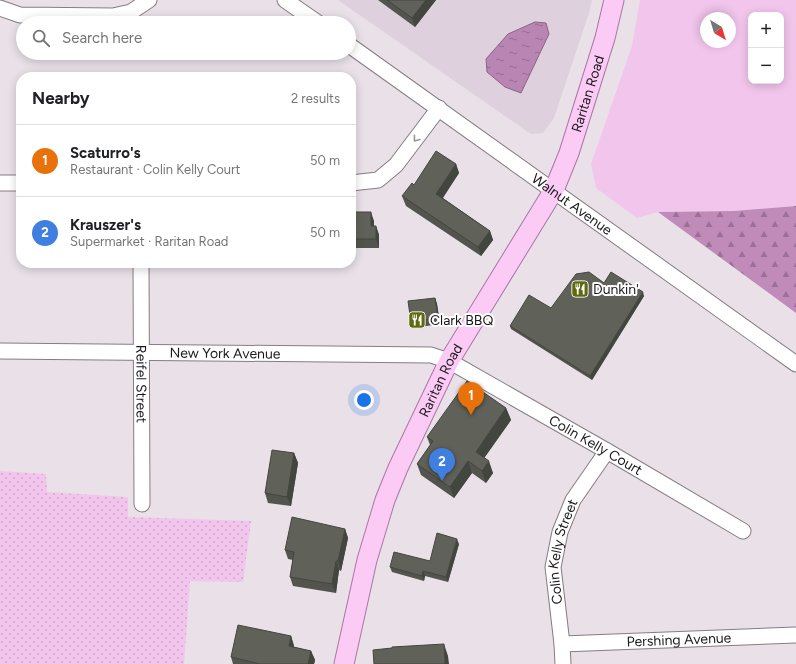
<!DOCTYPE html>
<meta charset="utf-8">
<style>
:root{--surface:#fff;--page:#f6f6f6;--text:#202124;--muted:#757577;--line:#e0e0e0;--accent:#ea580c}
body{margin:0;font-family:Figtree,sans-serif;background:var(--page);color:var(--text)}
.controls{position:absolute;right:12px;top:12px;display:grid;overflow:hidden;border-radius:8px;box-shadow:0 2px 10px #0003}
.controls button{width:36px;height:36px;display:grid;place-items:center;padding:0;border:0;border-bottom:1px solid var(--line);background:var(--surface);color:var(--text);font:20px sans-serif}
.compass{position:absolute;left:700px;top:12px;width:36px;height:36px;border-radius:50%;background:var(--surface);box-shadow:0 2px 10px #0003;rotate:142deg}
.you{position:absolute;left:364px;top:400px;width:14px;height:14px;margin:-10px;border:3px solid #fff;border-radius:50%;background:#1a73e8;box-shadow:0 0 0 6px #1a73e833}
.badge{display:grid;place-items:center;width:26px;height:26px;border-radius:50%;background:var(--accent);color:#fff;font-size:13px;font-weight:700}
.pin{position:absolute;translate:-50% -33px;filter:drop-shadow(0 1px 2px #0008)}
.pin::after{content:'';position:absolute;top:21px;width:14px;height:12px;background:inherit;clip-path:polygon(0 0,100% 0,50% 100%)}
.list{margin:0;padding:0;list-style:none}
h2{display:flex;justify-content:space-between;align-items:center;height:52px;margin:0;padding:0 16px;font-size:17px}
h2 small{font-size:13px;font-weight:400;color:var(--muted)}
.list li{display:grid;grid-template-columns:26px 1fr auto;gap:12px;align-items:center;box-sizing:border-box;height:72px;padding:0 16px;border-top:1px solid var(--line)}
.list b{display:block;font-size:15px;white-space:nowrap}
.list p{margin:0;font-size:13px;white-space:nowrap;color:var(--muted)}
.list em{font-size:13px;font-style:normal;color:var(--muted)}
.icon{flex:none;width:22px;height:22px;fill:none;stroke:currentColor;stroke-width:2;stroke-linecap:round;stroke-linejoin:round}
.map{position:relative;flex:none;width:796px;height:664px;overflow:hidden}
.search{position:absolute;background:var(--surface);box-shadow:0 2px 10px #0003;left:16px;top:16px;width:340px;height:44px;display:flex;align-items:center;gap:10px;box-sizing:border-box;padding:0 14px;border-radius:22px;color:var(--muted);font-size:15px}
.panel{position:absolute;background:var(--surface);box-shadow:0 2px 10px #0003;left:16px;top:72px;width:340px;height:196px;border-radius:16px}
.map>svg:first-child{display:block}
</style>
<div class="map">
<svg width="796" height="664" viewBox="0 0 796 664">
<defs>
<pattern id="forest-firs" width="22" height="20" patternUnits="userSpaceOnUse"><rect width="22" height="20" fill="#c08ab9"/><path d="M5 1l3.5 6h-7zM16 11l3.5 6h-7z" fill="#9b7096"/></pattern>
<pattern id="park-dots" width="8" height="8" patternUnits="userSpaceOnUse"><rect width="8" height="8" fill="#f2c5ec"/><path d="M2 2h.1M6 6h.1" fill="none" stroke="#cfa8ca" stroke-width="1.8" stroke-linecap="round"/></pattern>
<pattern id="water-ripples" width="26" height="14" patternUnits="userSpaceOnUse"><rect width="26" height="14" fill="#b985b3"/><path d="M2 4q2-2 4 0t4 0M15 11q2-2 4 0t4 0" fill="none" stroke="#966c91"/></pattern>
</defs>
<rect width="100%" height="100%" fill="#e9e0e8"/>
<!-- built -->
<path fill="#ded0dc" d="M338 0H592L589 13 554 118 543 133 531 134Z"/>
<!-- grass -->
<path fill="#f2c5ec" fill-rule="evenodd" d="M640 0H796V206L734 211 658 212 637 218 596 188 591 164 632 46ZM751 15H781V81H751ZM706 18H730V42H706Z"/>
<!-- forest -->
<path fill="url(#forest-firs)" d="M796 206V313L658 212 734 211Z"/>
<!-- park -->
<path fill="url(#park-dots)" d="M0 471 46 474 47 492 128 497V517L251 521 243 582 190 581 184 664H0Z"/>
<!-- water -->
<path fill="url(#water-ripples)" stroke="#8a6485" d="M535 22 546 23 549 34 521 93 505 87 487 72 486 59 508 34Z"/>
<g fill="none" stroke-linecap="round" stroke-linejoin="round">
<defs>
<g id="minor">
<path d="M285 0 318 23"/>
<path d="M0 8 20 15 113 16 131 12 149 0"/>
<path id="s1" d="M349 45 796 364"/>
<path d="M0 183H21"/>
<path d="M351 183 378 180 396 165 439 108"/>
<path id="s2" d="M141 263 142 504"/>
<path id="s3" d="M0 351 431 355 449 361 607 451 743 531"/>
<path id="s4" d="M562 644 796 635"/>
<path id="s5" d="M563 664 562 644 553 567 560 532 573 500 607 451"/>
</g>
<g id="major">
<path id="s6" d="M344 664 367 560 385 500 398 468 449 361 554 190 569 153 605 38 614 0"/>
</g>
</defs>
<!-- minor casing -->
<use href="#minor" stroke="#857d84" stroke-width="17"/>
<!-- major casing -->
<use href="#major" stroke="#ab76a5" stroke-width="21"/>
<!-- minor -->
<use href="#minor" stroke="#fff" stroke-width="15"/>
<!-- major -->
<use href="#major" stroke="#fbcbf5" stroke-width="19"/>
</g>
<!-- wall -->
<g fill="#53544d">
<path d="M378 0H436L415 27Z"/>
<path d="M456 164 459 173 443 198 490 231 493 240 481 256 406 206 402 196Z"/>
<path d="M351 212 374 221V226H376L379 235V248H351Z"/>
<path d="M604 283 644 296 592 380 511 329 510 326 551 308Z"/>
<path d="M435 298 437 304 440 324 413 328 411 322Z"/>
<path d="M506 408 511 420 484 458 493 473 486 483 472 473 454 498 421 475 417 464 430 445 427 437Z"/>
<path d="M294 453 298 463 291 506 268 503 265 493Z"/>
<path d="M345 529 348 538 341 571 339 570 336 593 293 586 290 577 293 560 288 559 285 550Z"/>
<path d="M459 544 448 582 425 576 424 581 392 572 390 567 430 561Z"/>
<path d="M291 636 294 646V647L311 651 315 660 314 664H233L231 657Z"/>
</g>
<!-- shaded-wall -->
<g fill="#43453f">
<path d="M426 0H436L415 27 412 18Z"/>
<path d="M456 164 459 173 439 203 436 194Z"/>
<path d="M371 212 374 221V235L371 226Z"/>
<path d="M376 226 379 235V248L376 239Z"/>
<path d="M490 231 493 240 481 256 478 247Z"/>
<path d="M643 292 644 296 592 380 590 376Z"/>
<path d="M435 298 437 304 440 324 438 318Z"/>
<path d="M506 408 511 420 480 464 476 452Z"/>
<path d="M294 453 298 463 291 506 287 497Z"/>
<path d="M468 461 472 473 454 498 450 487Z"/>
<path d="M489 461 493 473 486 483 482 471Z"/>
<path d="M345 529 348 538 341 571 338 561Z"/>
<path d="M457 539 459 544 448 582 446 577Z"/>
<path d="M336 561 339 570 336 593 332 584Z"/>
<path d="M423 571 425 576 424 581 422 576Z"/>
<path d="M291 636 294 646 292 655 289 646Z"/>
<path d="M444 644 448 656 449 664H445Z"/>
<path d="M311 651 315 660 314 664H308Z"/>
</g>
<!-- building -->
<g fill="#60625a" stroke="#43453f">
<path d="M387 0H426L412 18Z"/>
<path d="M436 151 456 164 436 194 490 231 478 247 402 196 412 183 414 185Z"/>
<path d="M351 212H371V226H376V239H351Z"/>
<path d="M589 272 604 283 611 272 643 292 590 376 510 326 529 295 551 308 576 274Z"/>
<path d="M435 298 438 318 411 322 408 301Z"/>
<path d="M467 381 506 408 476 452 489 461 482 471 468 461 450 487 417 464 433 441 427 437Z"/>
<path d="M272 450 294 453 287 497 265 493Z"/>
<path d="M292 517 345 529 338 561H336L332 584 290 577 294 552 285 550Z"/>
<path d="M437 533 457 539 446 577 423 571 422 576 390 567 394 552 430 561Z"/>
<path d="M238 625 291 636 289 646 311 651 308 664H260L231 657Z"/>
<path d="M444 644 445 664H374L373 650 392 648V647Z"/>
</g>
<!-- one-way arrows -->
<defs><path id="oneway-chevron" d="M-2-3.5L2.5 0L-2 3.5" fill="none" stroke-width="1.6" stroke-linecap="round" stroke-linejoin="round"/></defs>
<use stroke="#989798" href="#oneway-chevron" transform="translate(416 139) rotate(127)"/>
<!-- icons -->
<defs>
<symbol id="restaurant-square" viewBox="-11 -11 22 22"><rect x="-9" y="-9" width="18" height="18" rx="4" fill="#5f6a0f" stroke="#fff"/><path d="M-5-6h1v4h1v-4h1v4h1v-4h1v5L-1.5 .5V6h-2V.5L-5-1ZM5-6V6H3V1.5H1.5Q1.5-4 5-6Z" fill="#fff"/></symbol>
</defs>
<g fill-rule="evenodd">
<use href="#restaurant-square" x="570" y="279" width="20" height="20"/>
<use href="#restaurant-square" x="407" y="310" width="20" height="20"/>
</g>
<g text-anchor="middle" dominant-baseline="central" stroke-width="4" stroke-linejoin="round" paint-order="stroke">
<!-- street labels -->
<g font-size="14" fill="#1b181b" stroke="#fff">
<text stroke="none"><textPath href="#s6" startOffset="625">Raritan Road</textPath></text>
<text stroke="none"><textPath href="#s1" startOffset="274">Walnut Avenue</textPath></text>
<text stroke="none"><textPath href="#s3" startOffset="225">New York Avenue</textPath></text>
<text stroke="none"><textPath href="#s6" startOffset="301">Raritan Road</textPath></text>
<text stroke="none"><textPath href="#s2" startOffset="121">Reifel Street</textPath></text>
<text stroke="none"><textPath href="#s3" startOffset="619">Colin Kelly Court</textPath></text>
<text stroke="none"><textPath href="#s5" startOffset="114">Colin Kelly Street</textPath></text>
<text stroke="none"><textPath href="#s4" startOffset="117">Pershing Avenue</textPath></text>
</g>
<!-- poi labels -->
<g font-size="14" fill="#1b181b" stroke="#fff" text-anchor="start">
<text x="593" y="289">Dunkin'</text>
<text x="430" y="320">Clark BBQ</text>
</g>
</g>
</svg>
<div class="controls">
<button>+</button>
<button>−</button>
</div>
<svg class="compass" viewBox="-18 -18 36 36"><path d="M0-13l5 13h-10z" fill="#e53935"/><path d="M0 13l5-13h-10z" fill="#757577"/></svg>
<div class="you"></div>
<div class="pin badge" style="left:471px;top:415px;background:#e8710a">1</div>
<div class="pin badge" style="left:442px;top:481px;background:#3f7fe0">2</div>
<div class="search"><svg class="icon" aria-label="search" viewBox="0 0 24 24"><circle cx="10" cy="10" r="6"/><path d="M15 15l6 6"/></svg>Search here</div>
<section class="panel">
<h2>Nearby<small>2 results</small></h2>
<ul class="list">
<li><span class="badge" style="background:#e8710a">1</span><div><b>Scaturro's</b><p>Restaurant · Colin Kelly Court</p></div><em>50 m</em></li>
<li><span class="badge" style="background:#3f7fe0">2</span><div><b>Krauszer's</b><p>Supermarket · Raritan Road</p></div><em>50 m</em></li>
</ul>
</section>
</div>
